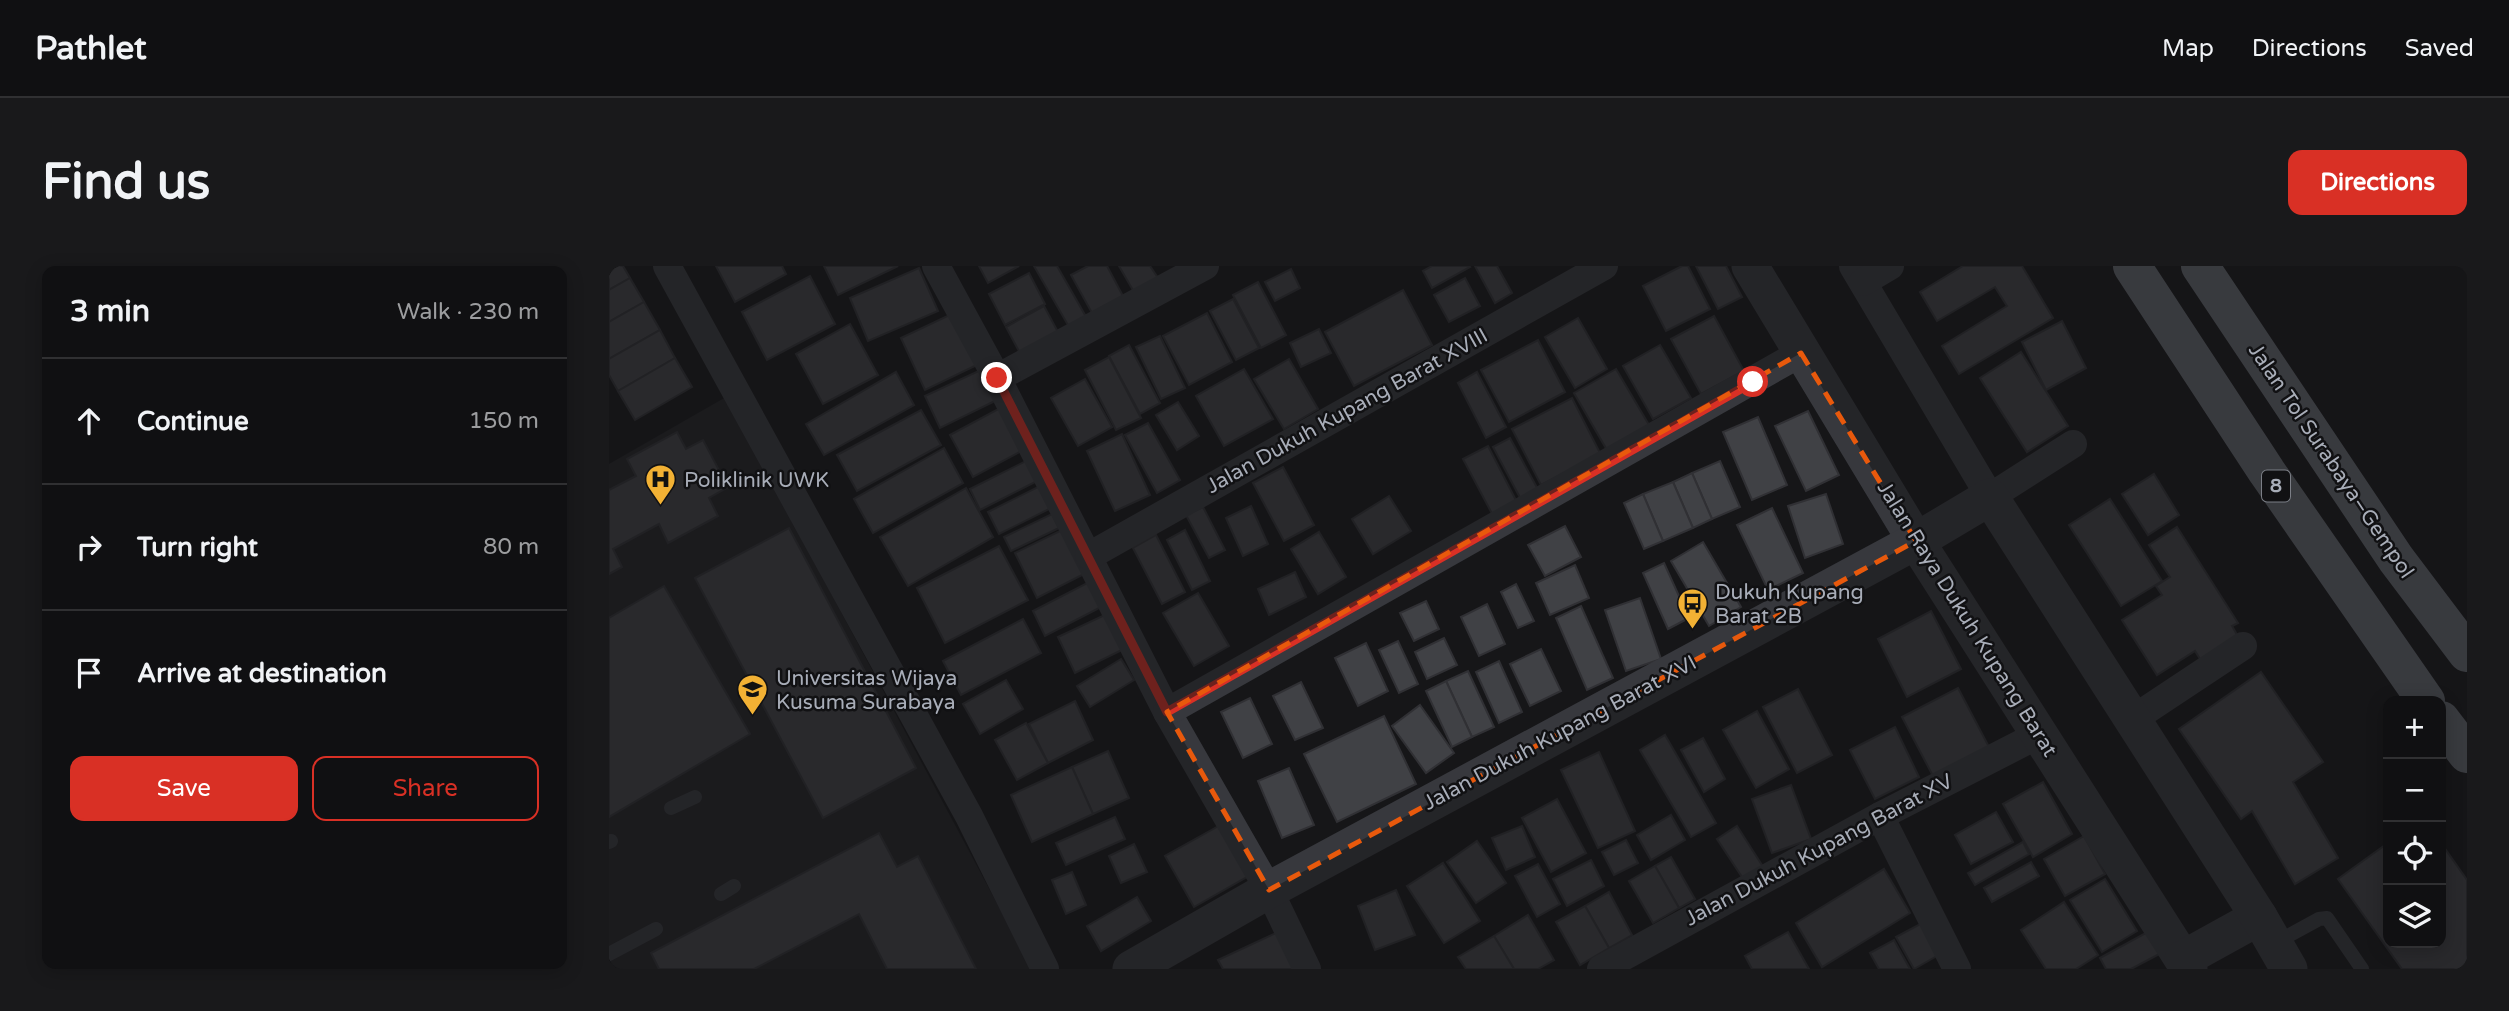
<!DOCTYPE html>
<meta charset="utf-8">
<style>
:root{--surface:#101012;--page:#19191b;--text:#f1f3f6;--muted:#9c9d9f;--line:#303032;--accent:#d93025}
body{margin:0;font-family:"Varela Round",sans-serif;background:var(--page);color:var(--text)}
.controls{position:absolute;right:21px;bottom:21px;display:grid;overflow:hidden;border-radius:14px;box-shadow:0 4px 18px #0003}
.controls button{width:63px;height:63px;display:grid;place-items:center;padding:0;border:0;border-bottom:2px solid var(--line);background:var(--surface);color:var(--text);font:35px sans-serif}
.stop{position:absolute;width:21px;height:21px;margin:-16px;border:5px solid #d93025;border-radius:50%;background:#fff}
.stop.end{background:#d93025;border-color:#fff;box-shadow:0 2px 7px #0008}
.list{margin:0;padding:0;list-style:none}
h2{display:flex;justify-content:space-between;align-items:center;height:91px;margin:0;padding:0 28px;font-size:30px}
h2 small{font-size:23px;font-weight:400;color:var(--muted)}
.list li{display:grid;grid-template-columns:46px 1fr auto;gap:21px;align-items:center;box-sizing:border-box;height:126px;padding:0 28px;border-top:2px solid var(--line)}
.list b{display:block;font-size:26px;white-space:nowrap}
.list em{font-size:23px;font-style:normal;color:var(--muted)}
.actions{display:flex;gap:14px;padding:21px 28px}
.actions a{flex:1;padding:16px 0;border:2px solid var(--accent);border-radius:14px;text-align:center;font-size:24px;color:var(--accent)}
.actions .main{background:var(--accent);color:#fff}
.icon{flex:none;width:38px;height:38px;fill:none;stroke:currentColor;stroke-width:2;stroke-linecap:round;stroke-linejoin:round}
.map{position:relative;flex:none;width:1858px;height:703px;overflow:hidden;border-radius:14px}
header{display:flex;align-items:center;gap:42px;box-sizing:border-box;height:98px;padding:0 35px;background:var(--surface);border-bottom:2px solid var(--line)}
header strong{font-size:33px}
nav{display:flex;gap:38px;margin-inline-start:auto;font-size:24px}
.intro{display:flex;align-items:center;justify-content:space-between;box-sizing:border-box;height:168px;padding:0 42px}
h1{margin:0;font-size:49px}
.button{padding:18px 32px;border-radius:14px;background:var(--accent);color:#fff;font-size:24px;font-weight:700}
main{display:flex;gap:42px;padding:0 42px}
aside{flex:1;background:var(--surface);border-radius:14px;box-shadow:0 4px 18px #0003}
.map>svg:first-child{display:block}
</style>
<header>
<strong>Pathlet</strong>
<nav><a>Map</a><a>Directions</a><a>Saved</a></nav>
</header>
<div class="intro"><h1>Find us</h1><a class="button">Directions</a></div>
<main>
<aside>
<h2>3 min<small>Walk · 230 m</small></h2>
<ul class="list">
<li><svg class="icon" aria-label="ahead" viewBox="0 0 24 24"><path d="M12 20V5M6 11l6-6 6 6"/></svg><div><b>Continue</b></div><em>150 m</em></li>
<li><svg class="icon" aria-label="right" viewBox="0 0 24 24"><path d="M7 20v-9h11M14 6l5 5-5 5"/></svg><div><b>Turn right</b></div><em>80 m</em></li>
<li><svg class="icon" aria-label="arrive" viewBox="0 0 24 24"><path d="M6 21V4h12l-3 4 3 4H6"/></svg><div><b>Arrive at destination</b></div></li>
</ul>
<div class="actions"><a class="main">Save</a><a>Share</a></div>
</aside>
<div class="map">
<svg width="1858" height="703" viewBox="0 0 1858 703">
<rect width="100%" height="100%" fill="#161618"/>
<!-- built -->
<path fill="#222225" d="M117 131 423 703H0V198Z"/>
<!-- building -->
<g fill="#404145" stroke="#303034" stroke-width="2">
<path d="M0 0H14L21 12 0 24Z"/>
<path d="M107 0H173L177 8 126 36Z"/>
<path d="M215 0H289L229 29Z"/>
<path d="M370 0H410L379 17Z"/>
<path d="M425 0H448L480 56 463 66Z"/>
<path d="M479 0H498L514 30 483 47 462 9Z"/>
<path d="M510 0H541L549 12 525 26Z"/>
<path d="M823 0H860L861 1 823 22 814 5Z"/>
<path d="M866 0H888L903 27 886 37Z"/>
<path d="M1073 0H1079L1101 43 1057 65 1034 20Z"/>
<path d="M1087 0H1117L1133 31 1109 43Z"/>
<path d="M1354 0H1413L1444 52 1350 108 1333 80 1398 40 1386 21 1328 55 1311 26Z"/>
<path d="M310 2 329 45 259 75 241 32Z"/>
<path d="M682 3 691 22 666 35 656 16Z"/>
<path d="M420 7 436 38 396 59 380 28Z"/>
<path d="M201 10 226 58 158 94 133 46Z"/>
<path d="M21 12 35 36 0 56V24Z"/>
<path d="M856 12 871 40 840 56 825 29Z"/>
<path d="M649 16 677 69 652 82 624 29Z"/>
<path d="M794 24 823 79 745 120 716 66Z"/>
<path d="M624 33 650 82 627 94 601 45Z"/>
<path d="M35 36 51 64 0 93V56Z"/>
<path d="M435 40 449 66 411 87 397 61Z"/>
<path d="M349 45 374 96 316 124 292 72Z"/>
<path d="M598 47 623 96 580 119 554 70Z"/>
<path d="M1105 50 1135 105 1092 128 1062 73Z"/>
<path d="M969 52 998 103 966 122 936 71Z"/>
<path d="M1453 55 1477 102 1437 124 1413 76Z"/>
<path d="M241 58 269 109 214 138 187 88Z"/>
<path d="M710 63 722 87 692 101 681 77Z"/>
<path d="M51 64 66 92 9 125 0 109V93Z"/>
<path d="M551 70 576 122 552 133 527 81Z"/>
<path d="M929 74 956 126 900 156 872 104Z"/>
<path d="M520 79 551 137 531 148 500 90Z"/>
<path d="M1051 79 1082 132 1044 153 1014 100Z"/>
<path d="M1412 86 1459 160 1418 186 1371 112Z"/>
<path d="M500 91 532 152 507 164 476 104Z"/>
<path d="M66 92 83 121 26 154 9 125Z"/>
<path d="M680 93 709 143 675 163 645 113Z"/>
<path d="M376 102 390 133 331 162 316 130Z"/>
<path d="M635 103 664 153 615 180 587 130Z"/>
<path d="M1007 103 1040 159 998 184 965 127Z"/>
<path d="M287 106 305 139 215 189 197 158Z"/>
<path d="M868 106 897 161 877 172 849 117Z"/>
<path d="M476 113 503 161 469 180 442 132Z"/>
<path d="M963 132 992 189 932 219 903 163Z"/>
<path d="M569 136 590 170 568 184 547 149Z"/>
<path d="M393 141 416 183 364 211 341 169Z"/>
<path d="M312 144 332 179 248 225 228 189Z"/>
<path d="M1199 145 1230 209 1197 225 1166 160Z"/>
<path d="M1149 151 1178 219 1143 234 1114 166Z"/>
<path d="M539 157 571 214 548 227 516 169Z"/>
<path d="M68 166 77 183 94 174 119 221 100 232 109 250 59 277 50 258 4 283 13 301 0 308V224L27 210 18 193Z"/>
<path d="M513 168 541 229 506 245 478 185Z"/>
<path d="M901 172 932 229 915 239 884 181Z"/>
<path d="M879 180 912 244 888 257 854 193Z"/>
<path d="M335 182 354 217 264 267 245 233Z"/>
<path d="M425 191 436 211 371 244 361 223Z"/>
<path d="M1111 195 1131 241 1103 253 1083 207Z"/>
<path d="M674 201 705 259 675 275 644 217Z"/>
<path d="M1083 207 1103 253 1084 262 1064 216Z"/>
<path d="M1545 208 1570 249 1539 269 1513 228Z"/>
<path d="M1064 216 1084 262 1054 275 1034 228Z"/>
<path d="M437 217 448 239 390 268 379 246Z"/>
<path d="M357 222 384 271 299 320 271 271Z"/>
<path d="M1034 228 1054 275 1035 283 1015 237Z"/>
<path d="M1217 228 1234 278 1196 292 1179 240Z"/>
<path d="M780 230 802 265 764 288 743 253Z"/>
<path d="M1501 233 1553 315 1512 340 1460 259Z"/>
<path d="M642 240 659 278 634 290 617 252Z"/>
<path d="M594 241 616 284 600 292 577 249Z"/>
<path d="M1163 242 1194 307 1159 324 1128 259Z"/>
<path d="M443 248 450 262 402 285 395 271Z"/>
<path d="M956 260 972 291 936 310 919 279Z"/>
<path d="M1568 261 1629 357 1623 360 1631 374 1593 396 1586 385 1548 409 1513 354 1553 329 1547 320 1561 311 1540 279Z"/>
<path d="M180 262 307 502 214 552 86 312Z"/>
<path d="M453 264 475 308 428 332 406 287Z"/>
<path d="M576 264 601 315 583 324 558 274Z"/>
<path d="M710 266 737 311 709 328 682 283Z"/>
<path d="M547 269 576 326 553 338 524 282Z"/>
<path d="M1094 276 1132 341 1100 360 1062 295Z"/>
<path d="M390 280 419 334 336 377 308 322Z"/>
<path d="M1055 297 1080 352 1059 363 1034 307Z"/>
<path d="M966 299 980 332 941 349 927 317Z"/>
<path d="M686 306 697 331 660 349 649 323Z"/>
<path d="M484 314 496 339 436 370 424 345Z"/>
<path d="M907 318 925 355 909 362 892 326Z"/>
<path d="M55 320 141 468 0 551V352Z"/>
<path d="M589 327 620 380 585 400 554 347Z"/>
<path d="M1031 332 1052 393 1017 405 996 344Z"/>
<path d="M817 335 830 363 805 375 791 347Z"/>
<path d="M878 338 896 378 870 390 852 351Z"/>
<path d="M972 340 1004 412 978 424 947 352Z"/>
<path d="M1322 345 1352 403 1298 431 1269 373Z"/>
<path d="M502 346 519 381 466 407 449 371Z"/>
<path d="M414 353 432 387 352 429 334 395Z"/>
<path d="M835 372 848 399 818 413 806 386Z"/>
<path d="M789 375 809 418 790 427 770 384Z"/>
<path d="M757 377 779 425 749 440 726 392Z"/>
<path d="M932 383 952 425 921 440 901 398Z"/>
<path d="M512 393 525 414 481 441 468 420Z"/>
<path d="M890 395 913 446 890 457 867 406Z"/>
<path d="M859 405 885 461 863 471 837 415Z"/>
<path d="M1652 406 1714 496 1684 516 1729 592 1686 618 1643 545 1632 553 1570 463Z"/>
<path d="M397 414 414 443 371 468 354 438Z"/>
<path d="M837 415 863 471 843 481 817 425Z"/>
<path d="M692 416 714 462 686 474 664 430Z"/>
<path d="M1349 422 1380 481 1324 510 1293 451Z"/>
<path d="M1189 423 1223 489 1188 507 1154 441Z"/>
<path d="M641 432 663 478 634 492 612 446Z"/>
<path d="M466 435 484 474 439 497 420 458Z"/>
<path d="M811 439 845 487 817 507 783 460Z"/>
<path d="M1148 445 1180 503 1147 522 1114 464Z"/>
<path d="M775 450 807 518 728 556 695 488Z"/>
<path d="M417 457 439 497 408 514 386 474Z"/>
<path d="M1286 461 1310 511 1266 533 1241 484Z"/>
<path d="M1056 469 1107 557 1082 571 1031 484Z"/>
<path d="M1094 472 1116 513 1095 526 1072 484Z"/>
<path d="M499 485 520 532 484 548 463 501Z"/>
<path d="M990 486 1026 565 989 582 952 504Z"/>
<path d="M463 501 484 548 423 576 402 529Z"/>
<path d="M680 502 705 559 673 572 649 515Z"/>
<path d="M1434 516 1463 568 1424 591 1394 538Z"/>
<path d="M1182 519 1202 573 1163 587 1143 533Z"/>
<path d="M948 533 977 587 942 606 913 552Z"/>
<path d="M1387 546 1404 576 1362 598 1346 569Z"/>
<path d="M1062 549 1076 574 1042 594 1028 569Z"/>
<path d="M506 551 516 573 457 599 447 577Z"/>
<path d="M615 557 643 608 585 641 556 590Z"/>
<path d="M913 560 926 591 897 604 883 572Z"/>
<path d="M1128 560 1158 607 1139 620 1108 573Z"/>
<path d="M270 567 288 601 309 590 367 703H278L250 648 145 703H50L42 687Z"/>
<path d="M1475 570 1496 608 1456 630 1435 593Z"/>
<path d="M1017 574 1029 597 1005 609 993 586Z"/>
<path d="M868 575 897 617 867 637 838 596Z"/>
<path d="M1414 576 1420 588 1366 619 1359 607Z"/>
<path d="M1779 577V677H1832V577L1858 614V703H1793L1729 613Z"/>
<path d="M525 578 538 606 512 617 500 590Z"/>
<path d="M1062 591 1086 633 1070 642 1046 600Z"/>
<path d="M982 594 995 620 958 640 944 613Z"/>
<path d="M1422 596 1430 610 1383 636 1375 622Z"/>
<path d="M834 597 871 655 835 677 798 620Z"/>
<path d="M929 598 951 638 928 651 906 610Z"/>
<path d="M1046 600 1070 642 1044 657 1020 615Z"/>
<path d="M1275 603 1301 647 1213 701 1187 657Z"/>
<path d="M463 606 477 639 457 648 443 614Z"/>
<path d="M1496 613 1528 665 1493 686 1461 634Z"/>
<path d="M787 624 806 669 766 684 749 640Z"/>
<path d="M1000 626 1023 669 1000 682 976 640Z"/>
<path d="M528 631 542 655 492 685 478 660Z"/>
<path d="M1455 636 1489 689 1467 703H1437L1412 664Z"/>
<path d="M976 640 1000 682 971 699 947 656Z"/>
<path d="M919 649 945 694 929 703H905L885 670Z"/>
<path d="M1315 656 1333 687 1305 703 1287 671Z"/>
<path d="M1544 663 1556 685 1522 703H1497L1491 692Z"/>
<path d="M669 666 686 703H614L609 694Z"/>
<path d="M1179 666 1200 703H1143L1136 690Z"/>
<path d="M885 670 905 703H857L849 691Z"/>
<path d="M1285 674 1301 703H1270L1261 687Z"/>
</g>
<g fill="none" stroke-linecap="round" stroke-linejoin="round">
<!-- service -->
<g stroke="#37383d" stroke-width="14">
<path d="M62 542 86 531"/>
<path d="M0 576 2 575"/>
<path d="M112 628 125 620"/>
<path d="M1666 677 1710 653 1718 652 1753 703"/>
<path d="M0 688 47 663"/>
</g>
<!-- minor -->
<g stroke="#37383d" stroke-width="28">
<path d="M58 0 360 550 436 703"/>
<path d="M327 0 388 112 558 446 660 624 698 703"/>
<path d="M1244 0 1381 231 1464 178"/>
<path d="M1254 16 1281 0"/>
<path d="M388 112 596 0"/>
<path d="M480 290 995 0"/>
<path d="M558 446 1192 87"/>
<path d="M1524 453 1634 380"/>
<path d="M1271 550 1348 703"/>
<path d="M992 703 1271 550 1431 468"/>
</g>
<!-- tertiary -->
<g stroke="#37383d" stroke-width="37">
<path d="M1141 0 1307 275 1580 703"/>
<path d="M1574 693 1650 651"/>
<path d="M522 703 660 624 1307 275 1381 231 1650 651 1680 703"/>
</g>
<!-- motorway -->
<g stroke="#63666e" stroke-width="38">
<path d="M1523 0 1658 206 1817 435"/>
<path d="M1591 0 1787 293 1858 387"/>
<path d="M1832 454 1858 488"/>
</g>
</g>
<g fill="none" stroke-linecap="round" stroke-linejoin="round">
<!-- route -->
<path stroke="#d93025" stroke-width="9" d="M388 112 558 446 1144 116"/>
</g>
<!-- marked area -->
<path d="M0 0H1858V703H0ZM1192 87 1307 275 660 624 558 446Z" fill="#161618" fill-opacity=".55" fill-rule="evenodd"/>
<path fill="none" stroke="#e8590c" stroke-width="5" stroke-dasharray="14 9" stroke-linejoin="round" d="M1192 87 1307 275 660 624 558 446Z"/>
<!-- icons -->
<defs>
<symbol id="hospital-pin" viewBox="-11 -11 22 30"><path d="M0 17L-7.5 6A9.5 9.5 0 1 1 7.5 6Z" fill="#f2b134" stroke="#111113"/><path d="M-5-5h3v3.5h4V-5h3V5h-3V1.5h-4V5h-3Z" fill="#111"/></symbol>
<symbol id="bus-pin" viewBox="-11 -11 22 30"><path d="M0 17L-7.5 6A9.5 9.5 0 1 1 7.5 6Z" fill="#f2b134" stroke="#111113"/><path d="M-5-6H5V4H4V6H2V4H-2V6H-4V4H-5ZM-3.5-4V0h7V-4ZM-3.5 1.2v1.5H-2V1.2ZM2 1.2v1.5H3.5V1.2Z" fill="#111"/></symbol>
<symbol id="university-pin" viewBox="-11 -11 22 30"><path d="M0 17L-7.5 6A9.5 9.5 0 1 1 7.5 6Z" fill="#f2b134" stroke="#111113"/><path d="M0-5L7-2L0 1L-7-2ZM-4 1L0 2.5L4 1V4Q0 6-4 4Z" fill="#111"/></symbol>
</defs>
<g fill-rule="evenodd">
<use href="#hospital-pin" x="34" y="196" width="35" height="47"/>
<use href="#bus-pin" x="1066" y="320" width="35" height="47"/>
<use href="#university-pin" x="126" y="406" width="35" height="47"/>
</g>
<g text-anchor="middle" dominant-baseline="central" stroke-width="5" stroke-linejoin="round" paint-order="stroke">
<!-- shield labels -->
<rect fill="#111113" stroke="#7b7e86" stroke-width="2" x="1653" y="204.5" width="28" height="31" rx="5"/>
<g font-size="19" font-weight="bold" fill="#a8adb8">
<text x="1667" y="220">8</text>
</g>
<!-- street labels -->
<g font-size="21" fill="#a8adb8" stroke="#111113">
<text transform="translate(738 145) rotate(-29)">Jalan Dukuh Kupang Barat XVIII</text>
<text transform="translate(1722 195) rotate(56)">Jalan Tol Surabaya–Gempol</text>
<text transform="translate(1358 353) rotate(58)">Jalan Raya Dukuh Kupang Barat</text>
<text transform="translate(951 467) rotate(-28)">Jalan Dukuh Kupang Barat XVI</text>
<text transform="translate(1210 584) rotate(-28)">Jalan Dukuh Kupang Barat XV</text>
</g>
<!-- poi labels -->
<g font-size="21" fill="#a8adb8" stroke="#111113" text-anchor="start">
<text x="75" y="214">Poliklinik UWK</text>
<text x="1106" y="326">Dukuh Kupang<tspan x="1106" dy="24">Barat 2B</tspan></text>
<text x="167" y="412">Universitas Wijaya<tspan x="167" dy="24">Kusuma Surabaya</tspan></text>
</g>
</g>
</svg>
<div class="controls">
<button>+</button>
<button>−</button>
<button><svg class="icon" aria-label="locate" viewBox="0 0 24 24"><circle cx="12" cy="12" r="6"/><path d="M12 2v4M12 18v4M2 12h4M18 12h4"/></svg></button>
<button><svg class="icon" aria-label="layers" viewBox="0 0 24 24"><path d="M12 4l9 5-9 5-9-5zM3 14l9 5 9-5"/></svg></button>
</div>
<div class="stop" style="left:1144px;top:116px"></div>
<div class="stop end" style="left:388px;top:112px"></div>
</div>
</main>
